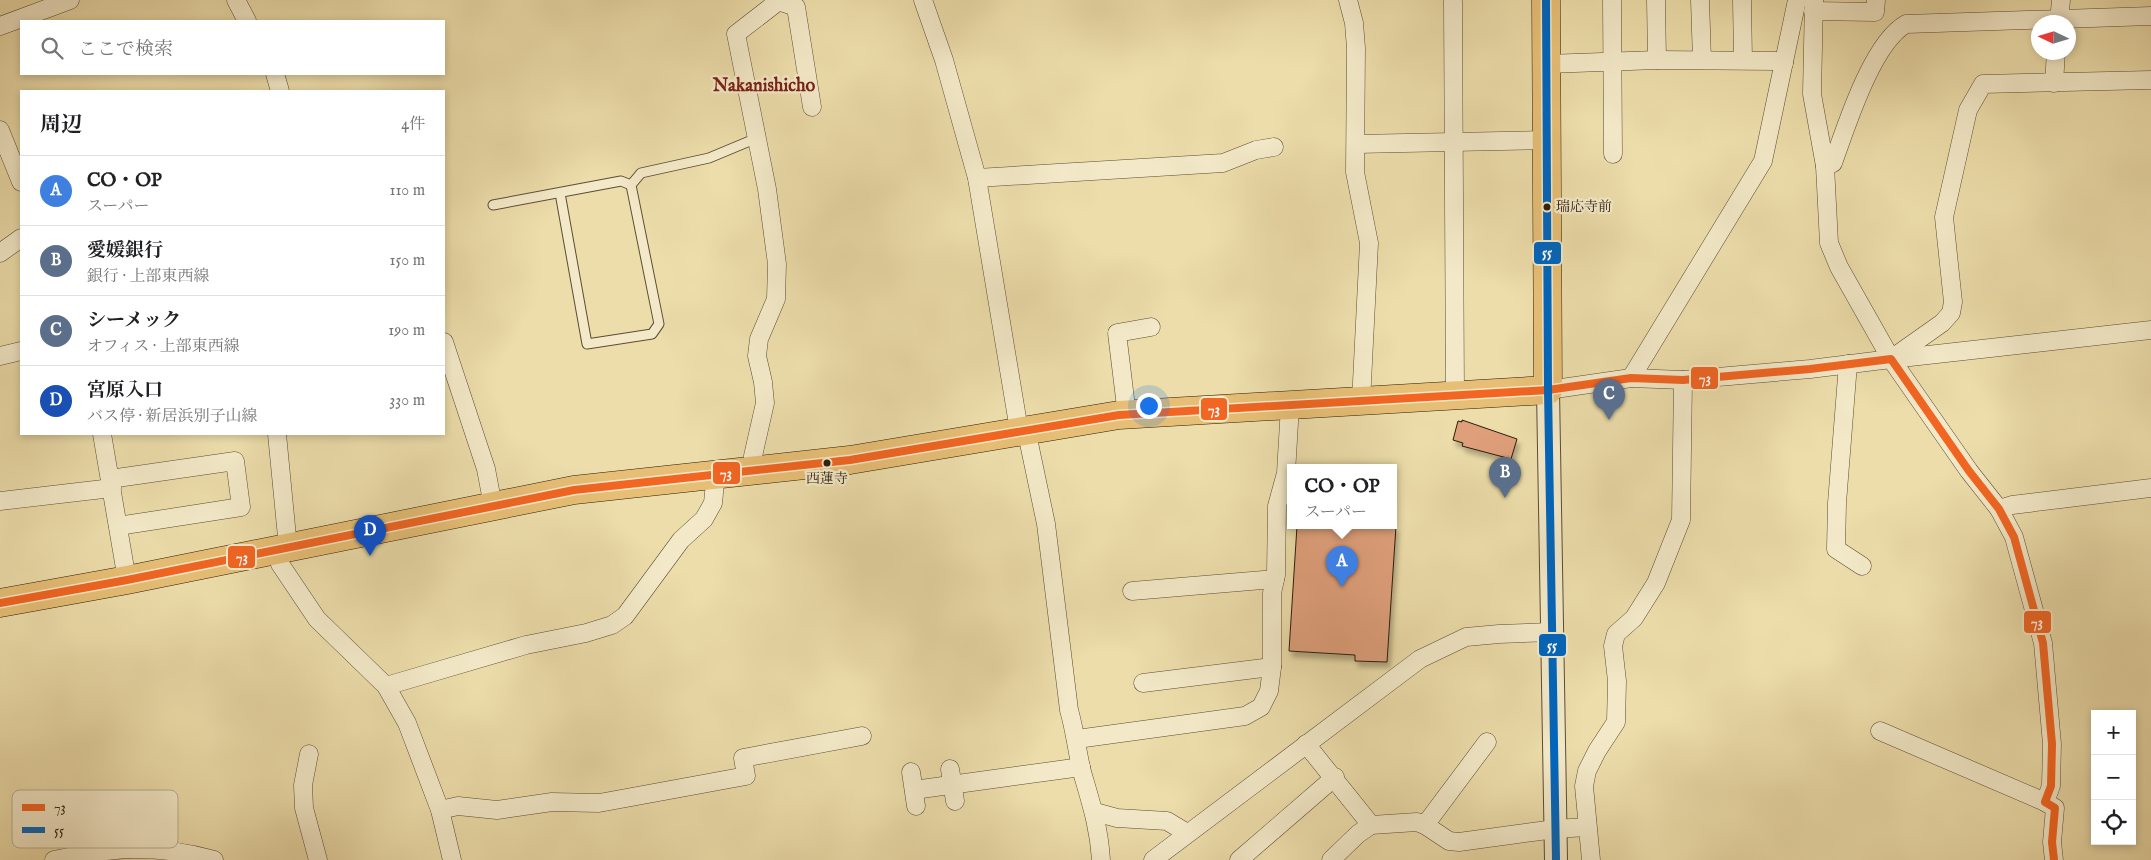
<!DOCTYPE html>
<html lang="ja">
<meta charset="utf-8">
<style>
:root{--surface:#fff;--page:#f6f6f6;--text:#202124;--muted:#757577;--line:#e0e0e0;--accent:#d93025}
body{margin:0;font-family:"IM FELL English","Noto Serif JP",serif;background:var(--page);color:var(--text)}
.controls{position:absolute;right:15px;bottom:15px;display:grid;overflow:hidden;border-radius:0px;box-shadow:0 2px 8px #0003}
.controls button{width:45px;height:45px;display:grid;place-items:center;padding:0;border:0;border-bottom:1px solid var(--line);background:var(--surface);color:var(--text);font:25px sans-serif}
.compass{position:absolute;left:2031px;top:15px;width:45px;height:45px;border-radius:50%;background:var(--surface);box-shadow:0 2px 8px #0003;rotate:274deg}
.you{position:absolute;left:1148px;top:405px;width:18px;height:18px;margin:-12px;border:4px solid #fff;border-radius:50%;background:#1a73e8;box-shadow:0 0 0 8px #1a73e833}
.badge{display:grid;place-items:center;width:32px;height:32px;border-radius:50%;background:var(--accent);color:#fff;font-size:16px;font-weight:700}
.pin{position:absolute;translate:-50% -41px;filter:drop-shadow(0 1px 2px #0008)}
.pin::after{content:'';position:absolute;top:26px;width:18px;height:15px;background:inherit;clip-path:polygon(0 0,100% 0,50% 100%)}
.popup{position:absolute;left:1287px;top:464px;width:110px;height:65px;box-sizing:border-box;display:grid;place-content:center;border-radius:0px;background:var(--surface);filter:drop-shadow(0 1px 4px #0005);font-size:16px;white-space:nowrap;color:var(--muted)}
.popup b{font-size:19px;color:var(--text)}
.popup::after{content:'';position:absolute;left:50%;top:100%;margin-left:-10px;border:10px solid transparent;border-top-color:var(--surface)}
.list{margin:0;padding:0;list-style:none}
h2{display:flex;justify-content:space-between;align-items:center;height:65px;margin:0;padding:0 20px;font-size:21px}
h2 small{font-size:16px;font-weight:400;color:var(--muted)}
.list li{display:grid;grid-template-columns:32px 1fr auto;gap:15px;align-items:center;box-sizing:border-box;height:70px;padding:0 20px;border-top:1px solid var(--line)}
.list b{display:block;font-size:19px;white-space:nowrap}
.list p{margin:0;font-size:16px;white-space:nowrap;color:var(--muted)}
.list em{font-size:16px;font-style:normal;color:var(--muted)}
.icon{flex:none;width:28px;height:28px;fill:none;stroke:currentColor;stroke-width:2;stroke-linecap:round;stroke-linejoin:round}
.map{position:relative;flex:none;width:2151px;height:860px;overflow:hidden}
.search{position:absolute;background:var(--surface);box-shadow:0 2px 8px #0003;left:20px;top:20px;width:425px;height:55px;display:flex;align-items:center;gap:12px;box-sizing:border-box;padding:0 18px;border-radius:0px;color:var(--muted);font-size:19px}
.panel{position:absolute;background:var(--surface);box-shadow:0 2px 8px #0003;left:20px;top:90px;width:425px;height:345px;border-radius:0px}
.map>svg:first-child{display:block}
</style>
<div class="map">
<svg width="2151" height="860" viewBox="0 0 2151 860">
<defs>
<filter id="shadow"><feDropShadow dx="3" dy="5.5" stdDeviation="2.5" flood-color="#0004"/></filter>
</defs>
<rect width="100%" height="100%" fill="#ecddaa"/>
<filter id="stains"><feTurbulence type="fractalNoise" baseFrequency=".004" numOctaves="4"/><feColorMatrix values="0 0 0 0 .2 0 0 0 0 .09 0 0 0 0 .02 0 0 0 .5 -.17"/></filter>
<radialGradient id="worn" r=".72"><stop offset=".6" stop-color="#630" stop-opacity="0"/><stop offset="1" stop-color="#630" stop-opacity=".3"/></radialGradient>
<!-- building -->
<g fill="#de9f7a" stroke="#2b1c0d" filter="url(#shadow)">
<path d="M1462 420 1517 439 1511 459 1462 446 1463 443 1453 440 1458 421 1462 422Z"/>
<path d="M1297 526H1396L1387 662 1355 661V655L1289 651Z"/>
</g>
<g fill="none" stroke-linecap="round" stroke-linejoin="round">
<defs>
<g id="service">
<path d="M560 193 587 344 652 334 659 324 631 185 641 173 709 158 757 138"/>
<path d="M493 205 621 181 631 185"/>
</g>
<g id="minor">
<path d="M236 0 247 21"/>
<path d="M923 0 944 60 977 178 1019 430"/>
<path d="M1348 0 1354 23 1356 48 1355 172 1369 243 1361 402"/>
<path d="M1612 0 1613 154"/>
<path d="M1656 0 1657 60"/>
<path d="M1700 0 1702 60"/>
<path d="M1742 0 1743 60"/>
<path d="M1814 0 1812 94 1825 166 1829 243 1839 267 1891 359"/>
<path d="M781 2 796 7 812 107"/>
<path d="M1453 2 1455 396"/>
<path d="M1813 11 1875 12 1876 0"/>
<path d="M2059 22 2061 0"/>
<path d="M0 26 70 0"/>
<path d="M1547 64 1657 60 1777 61 1784 63"/>
<path d="M275 74 280 91"/>
<path d="M2054 83 2056 52"/>
<path d="M0 130 21 182"/>
<path d="M1356 144 1547 140"/>
<path d="M1825 166 1833 163C1846 127 1872 43 1906 24L2151 16"/>
<path d="M977 178 1223 163 1256 150 1274 147"/>
<path d="M0 253 21 238"/>
<path d="M444 342 486 469 493 506"/>
<path d="M0 356 21 351"/>
<path d="M1891 359 1942 323 1951 313 1953 302 1944 217 1968 110 1983 84 2151 80"/>
<path d="M1892 359 2151 330"/>
<path d="M1848 364 1837 503 1836 549 1862 566"/>
<path d="M1631 378 1763 161 1797 0"/>
<path d="M1548 390 1631 378 1683 380 1810 369 1891 359 1969 471 1999 509 2014 537 2043 643 2052 744 2051 786 2045 802 2055 808 2052 842 2054 860"/>
<path d="M1127 415 1117 333 1151 327"/>
<path d="M1026 429 1046 524 1069 710C1075 731 1077 751 1082 772 1091 803 1099 827 1101 860"/>
<path d="M102 434 127 580"/>
<path d="M277 434 288 547"/>
<path d="M753 469V456L765 403 763 382 757 356 759 339 776 299 777 264 767 189 736 34 780 0"/>
<path d="M110 479 235 461 241 507 118 526"/>
<path d="M0 501 112 488"/>
<path d="M1999 509 2012 505 2151 488"/>
<path d="M278 549 280 564 317 619 386 686 407 723 440 810 452 860"/>
<path d="M1132 591 1275 579"/>
<path d="M1143 683 1272 667"/>
<path d="M386 686 526 645 586 633 612 625 625 616 681 540 704 519 713 503 716 473"/>
<path d="M1880 731 2045 802"/>
<path d="M1077 739 1245 716 1261 707 1269 691 1272 667V593L1276 575 1277 506 1286 473 1290 406"/>
<path d="M1487 742 1425 825 1449 841 1459 842 1555 829 1587 827"/>
<path d="M1306 744 1371 825 1417 822 1425 825"/>
<path d="M309 754 303 785 304 808 318 860"/>
<path d="M950 769 955 801"/>
<path d="M911 772 916 806"/>
<path d="M914 790 1081 767"/>
<path d="M440 810 458 806 497 810 552 802 599 803 746 776 743 758 862 736"/>
<path d="M1095 812 1117 818 1167 821 1187 833"/>
<path d="M54 860C113 847 156 844 214 860"/>
<path d="M1153 860 1420 659 1466 637 1499 634 1552 632"/>
<path d="M1239 860 1335 777"/>
<path d="M1331 860 1358 834 1371 825"/>
<path d="M1591 860 1584 786 1587 771 1597 751 1616 722 1617 681 1613 646 1616 634 1634 618 1656 583 1681 520 1683 380"/>
</g>
<path id="tertiary" d="M1548 390 1556 860"/>
<path id="primary" d="M0 603 127 580 574 490 850 460 1119 415 1548 390 1546 0"/>
</defs>
<!-- service casing -->
<use href="#service" stroke="#5b4c34" stroke-width="11"/>
<!-- minor casing -->
<use href="#minor" stroke="#5b4c34" stroke-width="19"/>
<!-- tertiary casing -->
<use href="#tertiary" stroke="#5b4c34" stroke-width="24"/>
<!-- primary casing -->
<use href="#primary" stroke="#2b1c0d" stroke-width="29"/>
<!-- service -->
<use href="#service" stroke="#f3e9c8" stroke-width="9"/>
<!-- minor -->
<use href="#minor" stroke="#f3e9c8" stroke-width="18"/>
<!-- tertiary -->
<use href="#tertiary" stroke="#f3e9c8" stroke-width="22"/>
<!-- primary -->
<use href="#primary" stroke="#e6be75" stroke-width="28"/>
<defs>
<path id="bus-1" d="M0 603 127 580 574 490 850 460 1119 415 1548 390 1631 378 1683 380 1810 369 1891 359 1969 471 1999 509 2014 537 2043 643 2052 744 2051 786 2045 802 2055 808 2052 842 2054 860"/>
<path id="bus-2" d="M1546 0 1548 390 1556 860"/>
</defs>
<!-- bus-1 casing -->
<use href="#bus-1" stroke="#f3e9c8" stroke-width="11"/>
<!-- bus-2 casing -->
<use href="#bus-2" stroke="#f3e9c8" stroke-width="11"/>
<!-- bus-1 -->
<use href="#bus-1" stroke="#f26522" stroke-width="8"/>
<!-- bus-2 -->
<use href="#bus-2" stroke="#0065bd" stroke-width="8"/>
</g>
<!-- markers -->
<g fill="#2b1c0d" stroke="#f3e9c8" stroke-width="2">
<circle cx="1547" cy="207" r="4.5"/>
<circle cx="827" cy="463" r="4.5"/>
</g>
<g text-anchor="middle" dominant-baseline="central" stroke-width="4.5" stroke-linejoin="round" paint-order="stroke">
<!-- bus labels -->
<g font-size="14" fill="#2b1c0d" stroke="#f3e9c8" text-anchor="start">
<text x="1556" y="207">瑞応寺前</text>
<text x="827" y="479" text-anchor="middle">西蓮寺</text>
</g>
<!-- quarter labels -->
<g font-size="18" font-weight="bold" fill="#7a1f14" stroke="#f3e9c8">
<text x="764" y="86">Nakanishicho</text>
</g>
</g>
<!-- legend -->
<rect x="12" y="790" width="166" height="58" rx="8" fill="#f3e9c8" stroke="#b7ac90" stroke-width="1"/>
<rect x="22" y="804" width="23" height="7" fill="#f26522"/>
<rect x="22" y="827" width="23" height="6" fill="#0065bd"/>
<g font-size="14" fill="#2b1c0d">
<text x="54" y="812">73</text>
<text x="54" y="835">55</text>
</g>
<g stroke="#f3e9c8" stroke-width="2">
<rect x="1533" y="241" width="29" height="24" rx="5" fill="#0065bd"/>
<rect x="1690" y="366" width="29" height="24" rx="5" fill="#f26522"/>
<rect x="1200" y="397" width="28" height="24" rx="5" fill="#f26522"/>
<rect x="712" y="461" width="29" height="24" rx="5" fill="#f26522"/>
<rect x="227" y="545" width="29" height="24" rx="5" fill="#f26522"/>
<rect x="2023" y="610" width="29" height="24" rx="5" fill="#f26522"/>
<rect x="1538" y="633" width="29" height="24" rx="5" fill="#0065bd"/>
</g>
<g font-size="14" text-anchor="middle" font-weight="bold" fill="#fff">
<text x="1547" y="257">55</text>
<text x="1705" y="383">73</text>
<text x="1214" y="414">73</text>
<text x="726" y="478">73</text>
<text x="242" y="562">73</text>
<text x="2037" y="627">73</text>
<text x="1552" y="650">55</text>
</g>
<rect width="100%" height="100%" filter="url(#stains)"/>
<rect width="100%" height="100%" fill="url(#worn)"/>
</svg>
<div class="controls">
<button>+</button>
<button>−</button>
<button><svg class="icon" aria-label="locate" viewBox="0 0 24 24"><circle cx="12" cy="12" r="6"/><path d="M12 2v4M12 18v4M2 12h4M18 12h4"/></svg></button>
</div>
<svg class="compass" viewBox="-18 -18 36 36"><path d="M0-13l5 13h-10z" fill="#e53935"/><path d="M0 13l5-13h-10z" fill="#757577"/></svg>
<div class="you"></div>
<div class="pin badge" style="left:1342px;top:587px;background:#3f7fe0">A</div>
<div class="popup"><b>CO・OP</b>スーパー</div>
<div class="pin badge" style="left:1505px;top:498px;background:#5c6f8a">B</div>
<div class="pin badge" style="left:1609px;top:420px;background:#5c6f8a">C</div>
<div class="pin badge" style="left:370px;top:556px;background:#1a4fb4">D</div>
<div class="search"><svg class="icon" aria-label="search" viewBox="0 0 24 24"><circle cx="10" cy="10" r="6"/><path d="M15 15l6 6"/></svg>ここで検索</div>
<section class="panel">
<h2>周辺<small>4件</small></h2>
<ul class="list">
<li><span class="badge" style="background:#3f7fe0">A</span><div><b>CO・OP</b><p>スーパー</p></div><em>110 m</em></li>
<li><span class="badge" style="background:#5c6f8a">B</span><div><b>愛媛銀行</b><p>銀行 · 上部東西線</p></div><em>150 m</em></li>
<li><span class="badge" style="background:#5c6f8a">C</span><div><b>シーメック</b><p>オフィス · 上部東西線</p></div><em>190 m</em></li>
<li><span class="badge" style="background:#1a4fb4">D</span><div><b>宮原入口</b><p>バス停 · 新居浜別子山線</p></div><em>330 m</em></li>
</ul>
</section>
</div>
